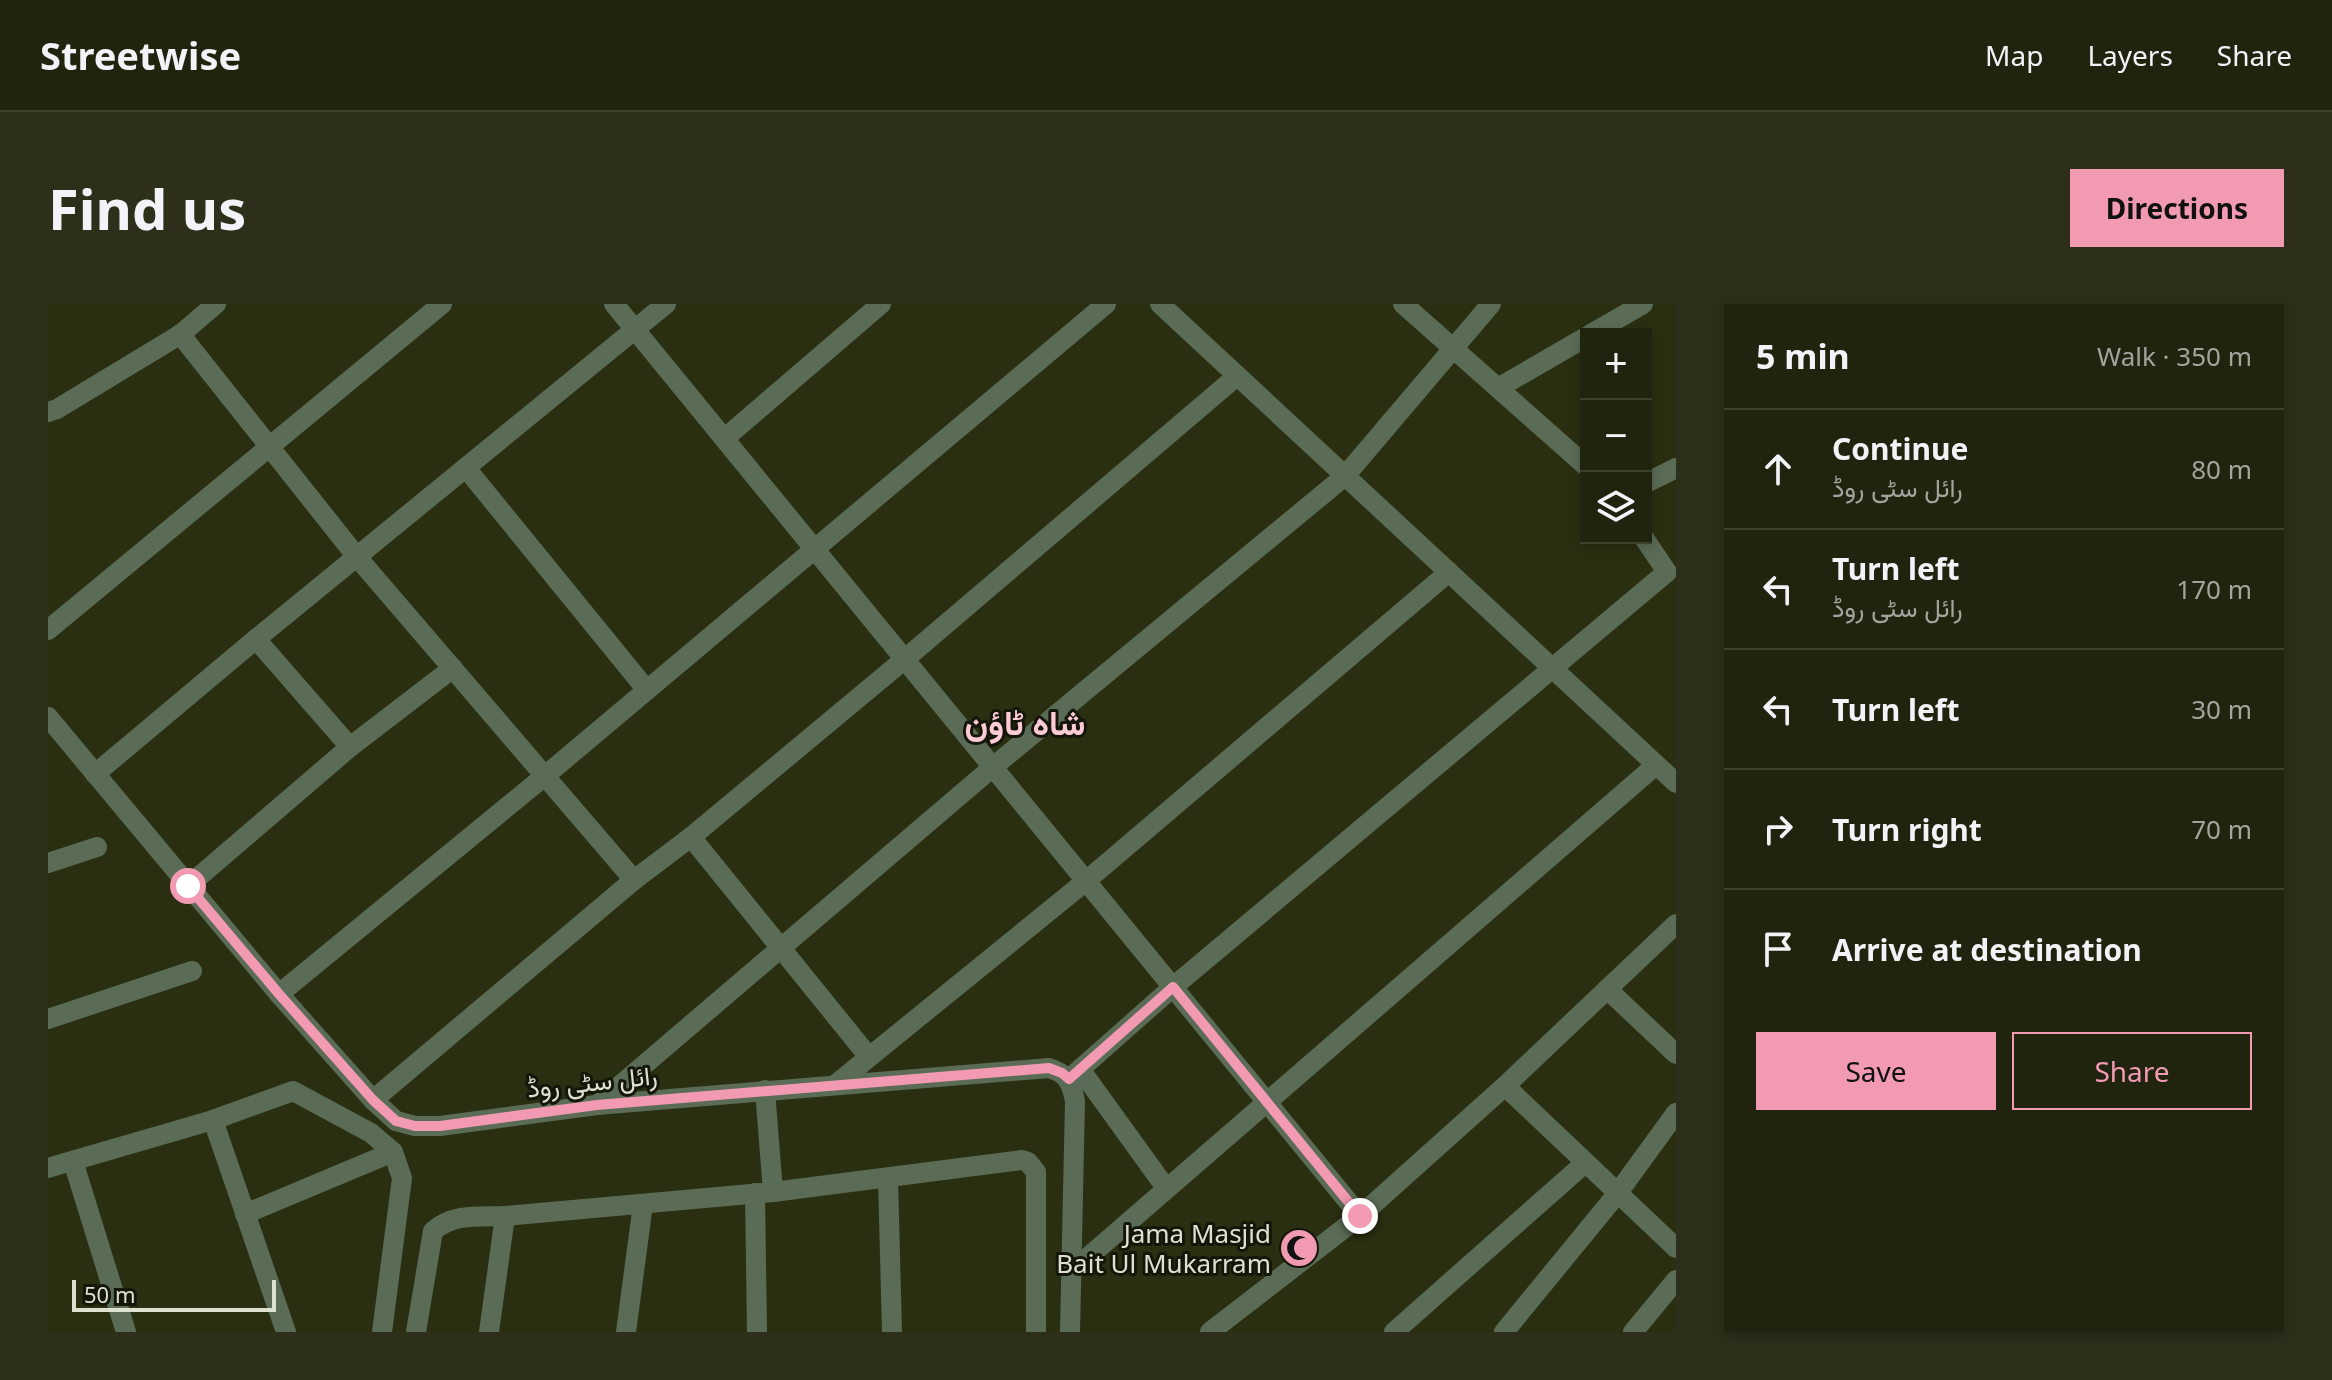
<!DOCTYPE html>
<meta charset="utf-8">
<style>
:root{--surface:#20230d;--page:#2d2f1b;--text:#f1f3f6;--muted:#a2a49d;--line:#3d402e;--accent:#f19ab2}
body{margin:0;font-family:"Noto Sans",Vazirmatn,sans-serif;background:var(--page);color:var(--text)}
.controls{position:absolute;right:24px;top:24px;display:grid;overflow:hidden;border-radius:0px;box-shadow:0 4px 12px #0003}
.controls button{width:72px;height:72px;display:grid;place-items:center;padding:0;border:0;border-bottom:2px solid var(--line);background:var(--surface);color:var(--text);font:40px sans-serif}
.scale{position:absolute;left:24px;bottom:20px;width:204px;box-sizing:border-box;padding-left:8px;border:4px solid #dde1cf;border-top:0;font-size:22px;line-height:28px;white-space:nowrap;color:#dde1cf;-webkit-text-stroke:6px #141609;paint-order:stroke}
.stop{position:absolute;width:24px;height:24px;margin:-18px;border:6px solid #f19ab2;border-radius:50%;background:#fff}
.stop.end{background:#f19ab2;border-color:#fff;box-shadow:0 2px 8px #0008}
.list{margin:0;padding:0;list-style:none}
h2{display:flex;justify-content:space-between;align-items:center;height:104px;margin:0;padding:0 32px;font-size:34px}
h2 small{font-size:26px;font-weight:400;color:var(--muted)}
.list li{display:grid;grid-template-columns:52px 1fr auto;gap:24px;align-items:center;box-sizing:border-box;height:120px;padding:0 32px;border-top:2px solid var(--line)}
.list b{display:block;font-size:30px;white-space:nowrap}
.list p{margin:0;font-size:26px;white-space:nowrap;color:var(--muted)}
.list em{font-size:26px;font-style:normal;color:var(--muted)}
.actions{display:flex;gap:16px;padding:24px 32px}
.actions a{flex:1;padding:18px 0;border:2px solid var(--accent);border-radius:0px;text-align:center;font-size:28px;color:var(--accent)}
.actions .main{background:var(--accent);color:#111}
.icon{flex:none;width:44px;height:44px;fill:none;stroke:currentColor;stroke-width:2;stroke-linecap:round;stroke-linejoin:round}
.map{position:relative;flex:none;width:1628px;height:1028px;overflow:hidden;border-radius:0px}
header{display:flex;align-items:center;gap:48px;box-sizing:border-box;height:112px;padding:0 40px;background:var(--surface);border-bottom:2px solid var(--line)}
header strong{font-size:38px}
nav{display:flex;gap:44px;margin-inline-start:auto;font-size:28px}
.intro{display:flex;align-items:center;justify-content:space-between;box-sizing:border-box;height:192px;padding:0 48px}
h1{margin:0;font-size:56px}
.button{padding:20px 36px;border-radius:0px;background:var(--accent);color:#111;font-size:28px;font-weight:700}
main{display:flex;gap:48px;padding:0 48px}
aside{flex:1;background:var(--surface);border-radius:0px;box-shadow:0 4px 12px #0003}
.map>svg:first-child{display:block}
</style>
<header>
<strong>Streetwise</strong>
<nav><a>Map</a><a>Layers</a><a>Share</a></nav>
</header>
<div class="intro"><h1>Find us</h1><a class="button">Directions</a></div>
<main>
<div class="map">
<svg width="1628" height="1028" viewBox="0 0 1628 1028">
<rect width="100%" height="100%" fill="#2a2f11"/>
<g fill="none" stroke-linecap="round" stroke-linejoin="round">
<!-- minor -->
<g stroke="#5a6c56" stroke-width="20">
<path d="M566 0 1312 912"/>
<path d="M1112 0 1628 479"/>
<path d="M1355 0 1538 162"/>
<path d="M132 30 309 253 586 576"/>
<path d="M1543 30 1595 0"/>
<path d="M1450 84 1538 33"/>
<path d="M677 134 833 0"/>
<path d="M418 164 598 385"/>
<path d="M1598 179 1628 164"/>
<path d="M0 326 394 0"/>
<path d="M208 335 618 0"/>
<path d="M0 413 231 690 325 796 348 817 367 822H392L549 801 1001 764C1020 770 1023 778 1027 797L1022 1028"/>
<path d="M302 443 405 364"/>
<path d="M47 470 208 335 302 443 140 582"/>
<path d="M643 533 821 753"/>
<path d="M0 559 49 543"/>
<path d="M1559 685 1628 750"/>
<path d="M231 690 498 471 1058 0"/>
<path d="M0 715 144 667"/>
<path d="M1032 765 1118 884"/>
<path d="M1021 775 1125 683 1619 268 1596 234"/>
<path d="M787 781 1038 577 1401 268"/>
<path d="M1457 782 1628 944"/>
<path d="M325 796 586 576 643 533 857 355 1189 72"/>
<path d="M549 801 945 463 1297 172 1443 0"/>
<path d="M165 816 238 1028"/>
<path d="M25 857 78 1028"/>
<path d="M0 864 165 816 245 787 323 829 345 848 354 874 334 1028"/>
<path d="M840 874 844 1028"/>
<path d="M725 888 974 856 980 858 988 868V1028"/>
<path d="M707 889 709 1028"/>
<path d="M197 910 345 848"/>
<path d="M1024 967 1608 461"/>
<path d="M368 1028 385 927C406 909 430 913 457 912"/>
<path d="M441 1028 457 912 725 888 717 786"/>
<path d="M578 1028 595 900"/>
<path d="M1162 1028 1312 912 1457 782 1628 620"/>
<path d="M1346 1028 1537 859"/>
<path d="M1456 1028 1569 890 1628 809"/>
<path d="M1585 1028 1628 976"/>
</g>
<!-- tertiary -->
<path stroke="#5a6c56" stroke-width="20" d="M0 108 9 105 133 30 168 0"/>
</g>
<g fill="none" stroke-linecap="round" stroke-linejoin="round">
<!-- route -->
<path stroke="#f19ab2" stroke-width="10" d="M140 582 231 690 325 796 348 817 367 822H392L549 801 1001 764 1014 769 1021 775 1125 683 1312 912"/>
</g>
<!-- icons -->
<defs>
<symbol id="mosque-disc" viewBox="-11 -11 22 22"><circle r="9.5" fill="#f19ab2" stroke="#141609"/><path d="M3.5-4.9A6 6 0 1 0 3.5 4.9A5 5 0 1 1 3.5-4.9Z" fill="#111"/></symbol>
</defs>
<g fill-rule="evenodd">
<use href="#mosque-disc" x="1229" y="922" width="44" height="44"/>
</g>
<g text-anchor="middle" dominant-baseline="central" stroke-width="6" stroke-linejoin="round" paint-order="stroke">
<!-- street labels -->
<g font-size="26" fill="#dde1cf" stroke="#141609">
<text transform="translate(544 777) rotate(-6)">رائل سٹی روڈ</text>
</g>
<!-- poi labels -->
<g font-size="26" fill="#dde1cf" stroke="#141609" text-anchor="end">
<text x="1223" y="929">Jama Masjid<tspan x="1223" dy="30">Bait Ul Mukarram</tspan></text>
</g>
<!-- district labels -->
<g font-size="34" font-weight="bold" fill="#fdcad6" stroke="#141609">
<text x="977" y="418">شاہ ٹاؤن</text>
</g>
</g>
</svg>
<div class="controls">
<button>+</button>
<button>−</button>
<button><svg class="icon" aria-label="layers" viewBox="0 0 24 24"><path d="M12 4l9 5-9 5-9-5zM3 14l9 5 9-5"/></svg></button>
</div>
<div class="scale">50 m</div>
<div class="stop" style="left:140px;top:582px"></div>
<div class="stop end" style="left:1312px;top:912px"></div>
</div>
<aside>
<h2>5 min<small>Walk · 350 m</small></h2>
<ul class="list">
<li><svg class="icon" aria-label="ahead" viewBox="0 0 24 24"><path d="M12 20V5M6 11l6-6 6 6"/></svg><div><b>Continue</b><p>رائل سٹی روڈ</p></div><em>80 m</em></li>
<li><svg class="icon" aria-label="left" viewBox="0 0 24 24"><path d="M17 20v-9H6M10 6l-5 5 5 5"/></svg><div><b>Turn left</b><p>رائل سٹی روڈ</p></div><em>170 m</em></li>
<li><svg class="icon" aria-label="left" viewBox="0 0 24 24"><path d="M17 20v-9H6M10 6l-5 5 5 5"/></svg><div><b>Turn left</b></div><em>30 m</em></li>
<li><svg class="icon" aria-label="right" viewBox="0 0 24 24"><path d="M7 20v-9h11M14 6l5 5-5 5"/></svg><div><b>Turn right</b></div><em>70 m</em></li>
<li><svg class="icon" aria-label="arrive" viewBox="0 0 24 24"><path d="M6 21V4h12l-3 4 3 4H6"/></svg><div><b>Arrive at destination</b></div></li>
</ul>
<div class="actions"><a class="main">Save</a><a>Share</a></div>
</aside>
</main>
